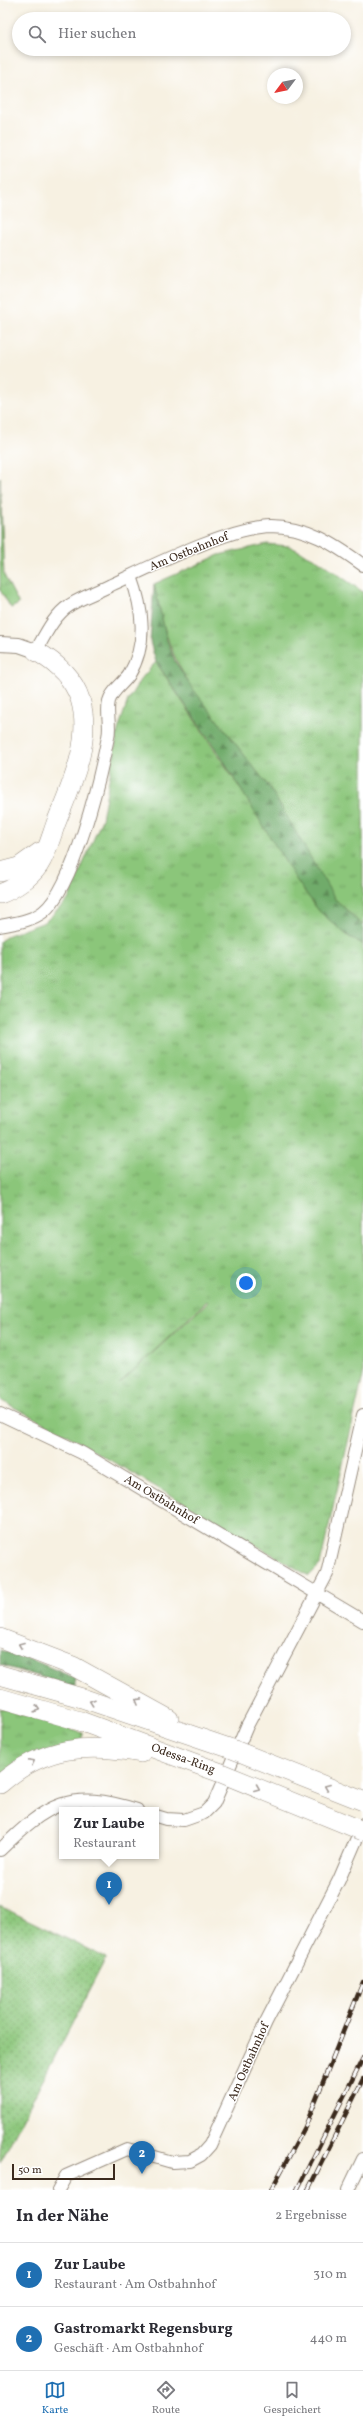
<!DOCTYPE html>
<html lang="de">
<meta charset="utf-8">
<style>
:root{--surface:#fff;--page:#f7f7f7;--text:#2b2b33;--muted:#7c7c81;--line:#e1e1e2;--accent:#1f6fb2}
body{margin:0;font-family:Vollkorn,serif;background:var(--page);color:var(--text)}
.compass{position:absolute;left:267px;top:68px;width:36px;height:36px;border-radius:50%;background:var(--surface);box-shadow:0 2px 6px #0003;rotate:238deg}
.scale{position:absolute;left:12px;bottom:10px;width:103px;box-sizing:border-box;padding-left:4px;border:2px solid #3b2a1e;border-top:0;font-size:11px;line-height:14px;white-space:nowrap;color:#3b2a1e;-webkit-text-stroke:3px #fff;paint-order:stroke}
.you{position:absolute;left:246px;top:1283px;width:14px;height:14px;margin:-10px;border:3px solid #fff;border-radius:50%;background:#1a73e8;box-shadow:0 0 0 6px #1a73e833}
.badge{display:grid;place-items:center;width:26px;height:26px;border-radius:50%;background:var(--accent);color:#fff;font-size:13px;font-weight:700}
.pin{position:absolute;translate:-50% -33px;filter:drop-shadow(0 1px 2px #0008)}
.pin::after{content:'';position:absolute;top:21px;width:14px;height:12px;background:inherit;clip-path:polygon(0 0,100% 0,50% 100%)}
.popup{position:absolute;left:59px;top:1807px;width:100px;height:52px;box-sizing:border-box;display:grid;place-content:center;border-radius:0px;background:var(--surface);filter:drop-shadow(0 1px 3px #0005);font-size:13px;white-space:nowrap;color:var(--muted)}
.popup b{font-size:15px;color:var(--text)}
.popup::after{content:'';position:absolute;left:50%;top:100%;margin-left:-8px;border:8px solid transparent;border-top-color:var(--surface)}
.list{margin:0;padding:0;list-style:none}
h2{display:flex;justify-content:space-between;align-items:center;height:52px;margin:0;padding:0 16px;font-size:17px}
h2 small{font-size:13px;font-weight:400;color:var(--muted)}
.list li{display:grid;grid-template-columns:26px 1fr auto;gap:12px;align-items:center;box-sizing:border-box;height:64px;padding:0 16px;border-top:1px solid var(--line)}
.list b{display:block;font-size:15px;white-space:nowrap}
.list p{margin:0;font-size:13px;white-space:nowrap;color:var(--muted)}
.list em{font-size:13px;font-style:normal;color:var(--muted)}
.icon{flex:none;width:22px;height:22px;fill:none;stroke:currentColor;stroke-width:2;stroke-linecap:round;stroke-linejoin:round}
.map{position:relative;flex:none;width:363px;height:2190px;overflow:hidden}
.search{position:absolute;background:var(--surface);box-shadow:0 2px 6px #0003;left:12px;right:12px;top:12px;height:44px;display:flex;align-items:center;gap:10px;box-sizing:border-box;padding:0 14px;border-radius:22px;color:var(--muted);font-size:15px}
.sheet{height:180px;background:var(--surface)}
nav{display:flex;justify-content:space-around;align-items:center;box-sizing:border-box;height:56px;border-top:1px solid var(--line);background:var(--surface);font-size:11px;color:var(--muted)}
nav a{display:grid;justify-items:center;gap:2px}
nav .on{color:var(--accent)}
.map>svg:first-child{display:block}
</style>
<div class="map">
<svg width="363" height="2190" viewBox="0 0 363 2190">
<defs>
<pattern id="grass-tufts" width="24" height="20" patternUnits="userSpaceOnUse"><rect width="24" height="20" fill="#8bc67a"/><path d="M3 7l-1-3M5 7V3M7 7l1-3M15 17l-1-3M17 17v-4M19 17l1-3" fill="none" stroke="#73a163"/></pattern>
<pattern id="forest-firs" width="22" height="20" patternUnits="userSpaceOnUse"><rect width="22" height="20" fill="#70ab6a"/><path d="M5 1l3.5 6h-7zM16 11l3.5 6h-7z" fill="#5d8b57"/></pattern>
<pattern id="garden-dots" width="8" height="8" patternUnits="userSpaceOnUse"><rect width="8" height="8" fill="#8bc67a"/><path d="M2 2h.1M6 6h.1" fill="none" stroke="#73a163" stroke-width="1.8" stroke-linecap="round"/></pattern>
</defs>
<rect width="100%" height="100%" fill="#fff"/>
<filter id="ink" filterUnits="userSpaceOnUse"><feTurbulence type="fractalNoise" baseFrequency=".025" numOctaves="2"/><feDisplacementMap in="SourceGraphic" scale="8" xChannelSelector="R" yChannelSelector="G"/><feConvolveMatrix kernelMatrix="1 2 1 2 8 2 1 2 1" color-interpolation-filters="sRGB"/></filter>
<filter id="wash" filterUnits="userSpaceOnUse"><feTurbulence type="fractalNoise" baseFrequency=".012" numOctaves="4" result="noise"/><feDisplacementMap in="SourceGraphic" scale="16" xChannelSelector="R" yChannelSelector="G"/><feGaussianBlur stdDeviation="0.9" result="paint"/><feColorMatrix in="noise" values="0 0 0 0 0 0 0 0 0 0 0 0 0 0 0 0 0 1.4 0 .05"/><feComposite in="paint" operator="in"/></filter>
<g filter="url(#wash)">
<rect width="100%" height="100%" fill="#f7f1e2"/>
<!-- grass -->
<g fill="url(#grass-tufts)" stroke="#63784c" fill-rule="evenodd">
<path d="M0 477 4 575 19 604 11 608 0 590Z"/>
<path d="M267 544 289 546 319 561 363 592V926L335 899 190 685C168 649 163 626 154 584L219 555Z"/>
<path d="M156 662 250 803 348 936 363 944V1376L320 1565 309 1576 65 1434 0 1400V941L9 935 45 922 68 900 102 819 118 730 128 700 140 680ZM207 1301 208 1302 119 1384Z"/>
<path d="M0 1708 82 1733V1741L0 1776Z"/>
</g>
<!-- forest -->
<g fill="url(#forest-firs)" stroke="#566a44">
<path d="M154 584 167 640 175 661 190 685 270 788 335 899 363 926V944L348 936 319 911 297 881 219 754 156 662 150 642Z"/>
<path d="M0 1650 35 1661 75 1678V1687L0 1665Z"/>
</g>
<!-- garden -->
<path fill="url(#garden-dots)" stroke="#63784c" d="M0 1906 106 1958 0 2163Z"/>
</g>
<g filter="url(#ink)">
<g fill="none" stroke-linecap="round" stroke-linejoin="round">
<defs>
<g id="minor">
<path d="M36 651C45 635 54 615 70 605 82 597 98 592 111 585 150 567 229 527 270 526 307 526 334 544 363 565"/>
<path d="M0 926C14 923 31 921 43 912 74 888 100 777 108 737 111 726 106 712 109 701 112 690 123 684 129 675 148 643 143 609 131 576"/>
<path d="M0 1414 82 1453 363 1621"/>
<path d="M156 1816 166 1819 184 1820 204 1813 214 1803 247 1726 327 1574 363 1415"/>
<path d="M0 1850C48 1803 70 1789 137 1810"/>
<path d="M58 2190 66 2176 127 2149 172 2162 190 2161 201 2155 210 2145 266 2022 339 1880 363 1824"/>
<path d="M348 2190 363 2159"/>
</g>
<path id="tertiary" d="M0 644 19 645 36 651"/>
<g id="trunk">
<path d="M0 872 19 867 40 852"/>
<path d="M0 894C14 889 30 878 39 865 47 853 51 837 56 823 71 785 93 741 80 699 73 677 55 662 36 651"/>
<path d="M0 1638 73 1666 169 1719"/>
<path d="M0 1675 82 1698 232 1749"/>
<path d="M0 1698 80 1721 221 1773"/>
<path d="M0 1784C43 1746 87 1743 141 1753"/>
</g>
</defs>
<!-- minor casing -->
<use href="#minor" stroke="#998e80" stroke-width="14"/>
<!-- tertiary casing -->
<use href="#tertiary" stroke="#998e80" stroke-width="16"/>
<!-- trunk casing -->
<use href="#trunk" stroke="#998e80" stroke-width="20"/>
<!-- minor -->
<use href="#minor" stroke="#fff" stroke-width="12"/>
<!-- tertiary -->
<use href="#tertiary" stroke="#fff" stroke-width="14"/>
<!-- trunk -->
<use href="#trunk" stroke="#fff" stroke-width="19"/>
<defs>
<g id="rail">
<path d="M271 2190 305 2127 363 1982"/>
<path d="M297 2190 363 2058"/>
<path d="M308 2190 363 2079"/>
</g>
</defs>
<!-- rail casing -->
<use href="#rail" stroke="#3b2a1e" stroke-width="4.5"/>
<!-- rail -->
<use href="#rail" stroke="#fff" stroke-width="3" stroke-dasharray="9" stroke-linecap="butt"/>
<defs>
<g id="trunk-bridge">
<path d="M232 1749 363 1801"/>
<path d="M221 1773 363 1831"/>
</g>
</defs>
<!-- trunk-bridge casing -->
<use href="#trunk-bridge" stroke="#998e80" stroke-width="20" stroke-linecap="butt"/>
<!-- trunk-bridge -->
<use href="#trunk-bridge" stroke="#fff" stroke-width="19"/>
</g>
<!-- one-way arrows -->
<defs><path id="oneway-chevron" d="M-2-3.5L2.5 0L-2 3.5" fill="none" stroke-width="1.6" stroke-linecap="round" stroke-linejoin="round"/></defs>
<g stroke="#a79f9a">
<use href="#oneway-chevron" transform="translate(21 1645) rotate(-159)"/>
<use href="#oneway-chevron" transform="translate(138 1701) rotate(-151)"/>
<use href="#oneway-chevron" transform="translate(92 1702) rotate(-161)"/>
<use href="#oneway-chevron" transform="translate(37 1709) rotate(16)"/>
<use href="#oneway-chevron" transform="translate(32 1762) rotate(-28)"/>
<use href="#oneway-chevron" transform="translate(327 1787) rotate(-158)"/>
<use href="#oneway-chevron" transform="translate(257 1788) rotate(22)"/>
</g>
</g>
<g text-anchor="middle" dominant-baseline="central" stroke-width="3" stroke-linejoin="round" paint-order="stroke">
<!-- street labels -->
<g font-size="12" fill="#3b2a1e" stroke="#fff">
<text transform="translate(189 552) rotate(-22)">Am Ostbahnhof</text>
<text transform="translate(161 1500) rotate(31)">Am Ostbahnhof</text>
<text transform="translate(183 1759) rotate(20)">Odessa-Ring</text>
<text transform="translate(249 2062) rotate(-66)">Am Ostbahnhof</text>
</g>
</g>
</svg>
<svg class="compass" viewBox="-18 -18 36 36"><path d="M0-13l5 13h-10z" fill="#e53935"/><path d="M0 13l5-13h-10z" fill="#7c7c81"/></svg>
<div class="scale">50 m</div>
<div class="you"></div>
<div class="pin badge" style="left:109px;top:1905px">1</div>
<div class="popup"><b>Zur Laube</b>Restaurant</div>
<div class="pin badge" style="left:142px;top:2174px">2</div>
<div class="search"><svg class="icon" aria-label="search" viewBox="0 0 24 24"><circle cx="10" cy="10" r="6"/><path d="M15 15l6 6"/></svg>Hier suchen</div>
</div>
<section class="sheet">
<h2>In der Nähe<small>2 Ergebnisse</small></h2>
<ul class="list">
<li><span class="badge">1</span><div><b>Zur Laube</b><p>Restaurant · Am Ostbahnhof</p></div><em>310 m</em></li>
<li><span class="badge">2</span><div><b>Gastromarkt Regensburg</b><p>Geschäft · Am Ostbahnhof</p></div><em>440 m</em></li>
</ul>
</section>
<nav>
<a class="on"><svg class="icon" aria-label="map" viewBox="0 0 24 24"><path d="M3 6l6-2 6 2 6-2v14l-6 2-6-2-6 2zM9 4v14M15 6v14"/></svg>Karte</a>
<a><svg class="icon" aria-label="directions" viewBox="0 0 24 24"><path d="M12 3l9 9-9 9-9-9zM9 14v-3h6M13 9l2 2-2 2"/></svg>Route</a>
<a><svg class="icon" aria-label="saved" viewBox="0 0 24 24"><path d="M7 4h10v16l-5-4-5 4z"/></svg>Gespeichert</a>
</nav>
